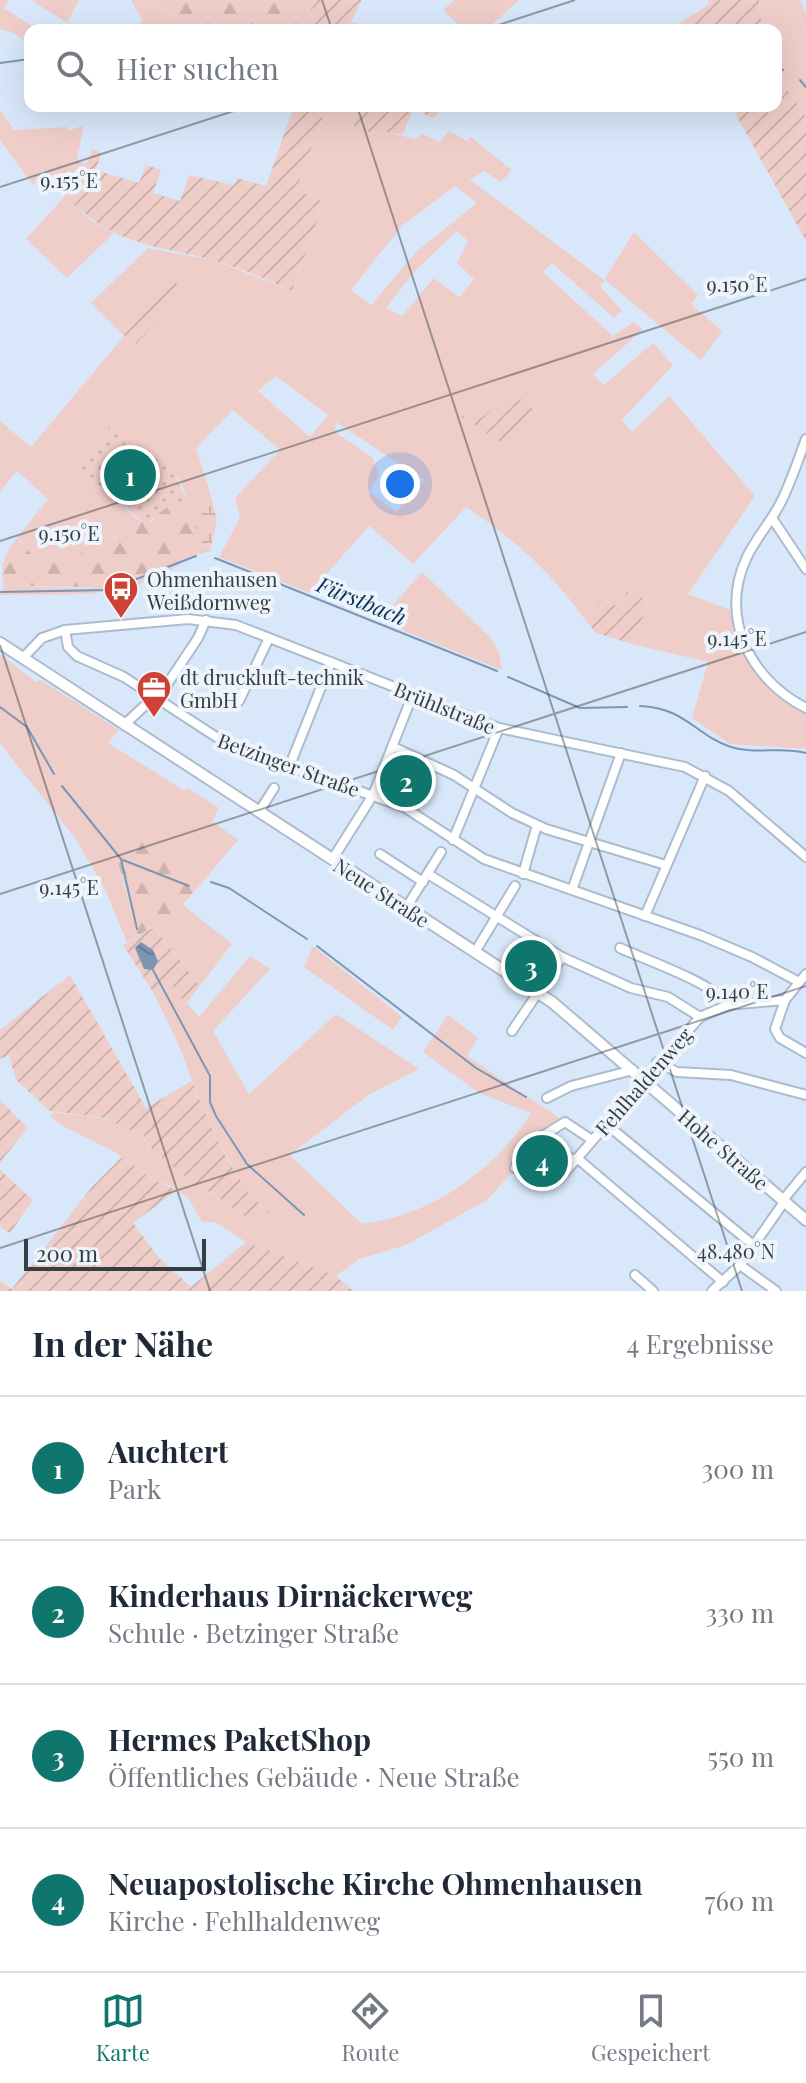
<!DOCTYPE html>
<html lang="de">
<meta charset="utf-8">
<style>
:root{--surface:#fff;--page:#f6f6f7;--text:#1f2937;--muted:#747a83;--line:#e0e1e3;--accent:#0f766e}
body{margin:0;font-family:"Playfair Display",serif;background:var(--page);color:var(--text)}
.scale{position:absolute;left:24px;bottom:20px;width:182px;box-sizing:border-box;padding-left:8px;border:4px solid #363d43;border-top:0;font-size:22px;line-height:28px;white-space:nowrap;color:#363d43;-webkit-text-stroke:6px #eef4fc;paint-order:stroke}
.you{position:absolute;left:400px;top:484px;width:28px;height:28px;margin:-20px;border:6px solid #fff;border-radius:50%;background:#1a73e8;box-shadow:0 0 0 12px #1a73e833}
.badge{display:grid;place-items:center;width:52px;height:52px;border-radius:50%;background:var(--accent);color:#fff;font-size:26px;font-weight:700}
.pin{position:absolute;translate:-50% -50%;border:4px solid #fff;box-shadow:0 2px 8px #0006}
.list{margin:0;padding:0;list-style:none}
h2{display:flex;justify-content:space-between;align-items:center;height:104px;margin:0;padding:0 32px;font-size:34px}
h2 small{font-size:26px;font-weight:400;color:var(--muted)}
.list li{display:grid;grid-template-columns:52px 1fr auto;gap:24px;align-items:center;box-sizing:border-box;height:144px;padding:0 32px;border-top:2px solid var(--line)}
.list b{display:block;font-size:30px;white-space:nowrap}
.list p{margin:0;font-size:26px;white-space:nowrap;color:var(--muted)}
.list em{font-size:26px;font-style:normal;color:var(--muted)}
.icon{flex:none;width:44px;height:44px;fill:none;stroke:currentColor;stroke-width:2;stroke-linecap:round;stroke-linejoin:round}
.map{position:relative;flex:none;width:806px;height:1291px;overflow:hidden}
.search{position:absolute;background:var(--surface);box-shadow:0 8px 32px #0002;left:24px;right:24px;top:24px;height:88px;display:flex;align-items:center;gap:20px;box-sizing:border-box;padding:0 28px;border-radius:16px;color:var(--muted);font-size:30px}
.sheet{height:680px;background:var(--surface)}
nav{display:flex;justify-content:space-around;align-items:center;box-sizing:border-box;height:112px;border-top:2px solid var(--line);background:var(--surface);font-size:22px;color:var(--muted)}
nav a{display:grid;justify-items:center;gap:4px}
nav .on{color:var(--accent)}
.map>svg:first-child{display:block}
</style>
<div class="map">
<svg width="806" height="1291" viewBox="0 0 806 1291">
<defs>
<pattern id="forest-firs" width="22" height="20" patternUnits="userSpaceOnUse" patternTransform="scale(2)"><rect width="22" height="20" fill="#efcec9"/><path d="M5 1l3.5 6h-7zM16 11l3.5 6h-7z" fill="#ceb2ae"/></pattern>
<pattern id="wetland-marsh" width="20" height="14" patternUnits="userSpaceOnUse" patternTransform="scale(2)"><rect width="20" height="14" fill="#efcec9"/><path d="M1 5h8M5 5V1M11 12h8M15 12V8" fill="none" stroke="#ceb2ae"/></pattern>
<pattern id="park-dots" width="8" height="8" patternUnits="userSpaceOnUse" patternTransform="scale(2)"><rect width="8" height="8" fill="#efcec9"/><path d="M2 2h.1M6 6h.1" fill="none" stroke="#ceb2ae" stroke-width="1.8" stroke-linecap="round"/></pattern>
<pattern id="garden-furrows" width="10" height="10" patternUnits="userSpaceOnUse" patternTransform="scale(2)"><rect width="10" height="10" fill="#efcec9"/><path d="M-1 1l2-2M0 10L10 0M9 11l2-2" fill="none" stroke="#ceb2ae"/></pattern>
<pattern id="water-waves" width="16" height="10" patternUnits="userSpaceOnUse" patternTransform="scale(2)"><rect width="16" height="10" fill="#7b96b4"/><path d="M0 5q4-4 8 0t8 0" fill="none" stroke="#667c94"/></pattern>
</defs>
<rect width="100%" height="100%" fill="#d8e8fa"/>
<!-- grass -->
<g fill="#efcec9" fill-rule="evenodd">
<path d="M0 0H8L4 8 38 30H30V45L14 33 0 29Z"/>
<path d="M31 0H79L67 23Z"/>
<path d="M131 0H135L216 30H138L142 20Z"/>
<path d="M454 0H519L486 30H464L443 10Z"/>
<path d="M759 0H800L806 13V117L776 73V30H762Z"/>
<path d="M321 106H362L355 127 372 133 374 130 416 139 423 134 439 142 449 131 467 141 471 137 512 170 501 182 484 171 470 180 604 280 634 232 698 295 691 304 722 331 701 360 605 280 600 286 622 311 614 318 552 263 543 272 613 336 633 322 643 329 593 374 604 385 653 343 673 365 622 420 632 432 669 396 755 496 688 594 733 611C741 664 762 682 806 709V749L730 744 692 718 708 662 632 644 649 601 619 607 601 599 585 620C555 576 511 536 466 507L413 564 369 526 310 593 219 557 240 518 235 498 280 450 233 410 196 448 210 493 204 509 192 515 183 487 173 471 78 470 140 521 103 546 72 556 36 560C27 553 26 544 17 538L48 499 17 471 0 491V421L31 447 124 336 91 303 148 248 216 261 292 291 324 202 295 190 323 118 319 116ZM455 186 477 203 417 251 371 305 351 290 402 226ZM457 231 468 241 457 263 474 279 459 297 434 278 402 316 386 308 414 272ZM276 376 328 415 310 437 258 391ZM336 422 424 480 396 512 369 492 379 475 373 458 335 432Z"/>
<path d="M0 110 14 130 68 127V131L84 125 69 200 89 219 114 233 67 278 26 239 65 196 42 170 33 185 0 140Z"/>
<path d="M179 560 180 565 139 584 90 594 0 595 4 585 89 589 126 584Z"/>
<path d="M422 572 491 638 499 652 502 670 379 621Z"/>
<path d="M0 654 36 682 41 680 119 730 108 743 185 791 188 788 219 808 212 821 238 840 206 878 138 836 119 869 138 936 127 942 105 889 77 841 0 743Z"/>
<path d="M183 905 232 944 200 986 154 927Z"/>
<path d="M313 946 402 1017 393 1030 304 967Z"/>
<path d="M250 956 270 969 213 1031 249 1094 336 1014 419 1069 370 1094 290 1155 362 1224C432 1215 493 1172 531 1113L479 1093 423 1052 448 1015 478 1038 467 1056 565 1122 525 1147 514 1170 487 1200 406 1245 359 1259 336 1276 246 1242 215 1222H202L188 1198 171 1186 151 1179 115 1152 59 1124 51 1116 53 1112C83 1118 132 1114 149 1146L240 1214 268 1211 247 1193 208 1122 177 1041 153 992 170 983 199 1017Z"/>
</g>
<!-- forest -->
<g fill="url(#forest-firs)">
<path d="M135 0H318L311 9 310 30H216Z"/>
<path d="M177 500 190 507 204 552 108 588 4 585C0 565 4 554 17 538L36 560 72 556 103 546 140 521 152 522 160 510Z"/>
<path d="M138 836 206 878 177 911 138 936 115 851Z"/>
</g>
<!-- wetland -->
<path fill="url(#wetland-marsh)" d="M210 493 217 520 210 552H204L192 515 204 509Z"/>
<!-- park -->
<path fill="url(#park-dots)" d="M112 424 173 471 190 507 176 500 146 524 78 470Z"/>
<!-- garden -->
<g fill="url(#garden-furrows)">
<path d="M318 0H362L351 22 376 30H310L311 9Z"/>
<path d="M708 0H759L762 30H669L709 4Z"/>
<path d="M776 73 806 117V241L731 106H776Z"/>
<path d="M283 106H321L319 116 323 117 296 190 324 202 292 291C268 280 243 269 216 261 154 244 120 248 69 200L77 161 86 164 92 149 101 152 96 170 139 183 146 165 161 170 153 193 180 201 189 175 234 185 237 178 266 186 293 108Z"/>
<path d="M362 106H444L433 119 414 108 402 135 374 130 372 133 354 127Z"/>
<path d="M174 281 185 292 135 345 124 335Z"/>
<path d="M513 393 534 410 508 447 460 416 481 418Z"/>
<path d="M627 592 649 601 632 644 596 633 585 620 601 599 619 607Z"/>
<path d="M154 927 200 986 186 1004 170 983 153 992 123 945Z"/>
<path d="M70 975 146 1108 192 1081C207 1120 236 1188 269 1212L255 1217 240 1215 212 1192 202 1190 183 1175 149 1146 144 1137 122 1126 105 1118 50 1111 16 1080 9 1055 0 1059V1030Z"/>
<path d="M0 1100 28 1128 0 1162Z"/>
<path d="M122 1157 151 1179 177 1190 133 1223 159 1258 191 1287 246 1242 336 1276 353 1291H0V1281L12 1289 92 1187Z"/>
<path d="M0 1170 33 1200 10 1233 0 1227Z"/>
</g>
<!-- water -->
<path fill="url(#water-waves)" d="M141 942 153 950 158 961 153 970 144 969 135 948Z"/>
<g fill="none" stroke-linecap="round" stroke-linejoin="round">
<!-- stream -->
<g stroke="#7b96b4" stroke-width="2">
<path d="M0 63 30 59"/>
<path d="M776 67 783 70"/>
<path d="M800 80 806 87"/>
<path d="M215 558 497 671"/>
<path d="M0 592 108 590 196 556"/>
<path d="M508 677 580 708 627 707"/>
<path d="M640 706C686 708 695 735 731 747 755 755 781 746 806 753"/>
<path d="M0 707 27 727 54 774"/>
<path d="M62 786 121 859 137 929"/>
<path d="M123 860 189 886"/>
<path d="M211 882 229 888 307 939"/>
<path d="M317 946 476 1068 526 1097"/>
<path d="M153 970 210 1076V1102L216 1116 247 1164 304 1215"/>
</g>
<defs>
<g id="minor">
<path d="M806 439C798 460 791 482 781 502 771 522 755 539 746 559 719 619 751 680 806 708"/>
<path d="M772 518 806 569"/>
<path d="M65 630 68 647 77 656 124 677 227 744 404 807 484 859 700 935 752 957 799 982"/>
<path d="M23 658 42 638 65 630 188 619 236 625 499 728 685 767 729 791 806 857"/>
<path d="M158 698 198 638 206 620"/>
<path d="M239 701 269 638"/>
<path d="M124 725 155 696"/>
<path d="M393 747 454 775 512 813 546 829 666 865"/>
<path d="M290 765 331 662"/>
<path d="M259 812 274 788"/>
<path d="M453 840 499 728"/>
<path d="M380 854 423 882"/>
<path d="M332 860 373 795 413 694"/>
<path d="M428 874 562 957 631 988 668 997 700 1017"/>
<path d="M523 874 537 825"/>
<path d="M572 890 621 753"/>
<path d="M406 908 441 852"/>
<path d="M645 916 705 776"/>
<path d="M620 948C646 960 714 983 728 1005"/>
<path d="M475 952 515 886"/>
<path d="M806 974 785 1000 775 1029 780 1038 806 1053"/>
<path d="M512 1031 562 957"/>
<path d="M657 1062 677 1072 731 1075 806 1095"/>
<path d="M547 1098 571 1086 633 1070"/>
<path d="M606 1124 752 1244"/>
<path d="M543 1138 574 1161"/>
<path d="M577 1158 723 1282"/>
<path d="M515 1168 525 1147 565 1122 592 1140"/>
<path d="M559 1179 700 1017 728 1005 785 1000"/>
<path d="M783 1200 806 1172"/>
<path d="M740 1265 776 1291"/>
<path d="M635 1275 653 1291"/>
<path d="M712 1291 740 1265 784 1202"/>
</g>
<path id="major" d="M0 643 552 1002 806 1220"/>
</defs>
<!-- minor casing -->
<use href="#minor" stroke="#acbccd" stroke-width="12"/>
<!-- major casing -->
<use href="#major" stroke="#acbccd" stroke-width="14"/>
<!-- minor -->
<use href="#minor" stroke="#fff" stroke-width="8"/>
<!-- major -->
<use href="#major" stroke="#fff" stroke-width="10"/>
</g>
<!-- ticks -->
<path fill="none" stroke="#363d43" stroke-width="2" stroke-opacity="0.45" d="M322 0 332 30M483 30 575 0M357 106 742 1291M0 187 249 106M0 541 806 279M0 645 210 1291M0 894 806 632M0 1248 806 986"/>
<!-- icons -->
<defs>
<symbol id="bus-pin" viewBox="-11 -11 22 30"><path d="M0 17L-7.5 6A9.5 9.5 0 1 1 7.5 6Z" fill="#ce4133" stroke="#eef4fc"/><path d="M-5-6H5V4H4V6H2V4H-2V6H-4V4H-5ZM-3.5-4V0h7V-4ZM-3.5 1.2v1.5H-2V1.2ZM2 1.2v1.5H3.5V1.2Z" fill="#fff"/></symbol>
<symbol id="office-pin" viewBox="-11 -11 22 30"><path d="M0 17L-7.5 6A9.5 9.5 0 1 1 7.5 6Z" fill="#ce4133" stroke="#eef4fc"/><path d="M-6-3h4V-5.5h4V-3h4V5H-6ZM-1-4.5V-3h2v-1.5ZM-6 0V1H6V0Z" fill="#fff"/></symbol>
</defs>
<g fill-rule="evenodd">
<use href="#bus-pin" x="101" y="569" width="40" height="54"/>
<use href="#office-pin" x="134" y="668" width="40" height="54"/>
</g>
<g text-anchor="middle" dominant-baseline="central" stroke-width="8" stroke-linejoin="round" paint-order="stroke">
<!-- poi labels -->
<g font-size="20" fill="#363d43" stroke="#eef4fc" text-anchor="start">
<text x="147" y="578">Ohmenhausen<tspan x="147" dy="23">Weißdornweg</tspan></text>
<text x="180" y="676">dt druckluft-technik<tspan x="180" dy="23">GmbH</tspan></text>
</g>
<!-- street labels -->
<g font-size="20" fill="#363d43" stroke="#eef4fc">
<text transform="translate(445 707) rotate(22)">Brühlstraße</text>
<text transform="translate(289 764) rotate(20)">Betzinger Straße</text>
<text transform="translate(382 892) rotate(33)">Neue Straße</text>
<text transform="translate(643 1081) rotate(-49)">Fehlhaldenweg</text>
<text transform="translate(724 1149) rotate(41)">Hohe Straße</text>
</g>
<!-- water labels -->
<g font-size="22" font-style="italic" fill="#063259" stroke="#eef4fc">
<text transform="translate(362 600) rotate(22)">Fürstbach</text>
</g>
</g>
<g font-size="20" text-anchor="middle" fill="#363d43" stroke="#eef4fc" stroke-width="8" stroke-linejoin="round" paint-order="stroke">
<text x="69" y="188">9.155°E</text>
<text x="737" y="292">9.150°E</text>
<text x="69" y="541">9.150°E</text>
<text x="737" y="646">9.145°E</text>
<text x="69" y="895">9.145°E</text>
<text x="737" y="999">9.140°E</text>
<text x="736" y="1259">48.480°N</text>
</g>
</svg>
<div class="scale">200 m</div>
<div class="you"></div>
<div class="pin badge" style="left:130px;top:475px">1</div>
<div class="pin badge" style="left:406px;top:781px">2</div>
<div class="pin badge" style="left:531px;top:966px">3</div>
<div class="pin badge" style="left:542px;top:1161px">4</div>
<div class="search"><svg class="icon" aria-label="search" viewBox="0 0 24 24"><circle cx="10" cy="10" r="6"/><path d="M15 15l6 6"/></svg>Hier suchen</div>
</div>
<section class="sheet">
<h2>In der Nähe<small>4 Ergebnisse</small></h2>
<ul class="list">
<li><span class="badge">1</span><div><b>Auchtert</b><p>Park</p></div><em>300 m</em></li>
<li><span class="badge">2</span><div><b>Kinderhaus Dirnäckerweg</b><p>Schule · Betzinger Straße</p></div><em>330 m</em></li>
<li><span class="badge">3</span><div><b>Hermes PaketShop</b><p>Öffentliches Gebäude · Neue Straße</p></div><em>550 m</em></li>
<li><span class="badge">4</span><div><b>Neuapostolische Kirche Ohmenhausen</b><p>Kirche · Fehlhaldenweg</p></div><em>760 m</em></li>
</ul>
</section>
<nav>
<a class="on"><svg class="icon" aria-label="map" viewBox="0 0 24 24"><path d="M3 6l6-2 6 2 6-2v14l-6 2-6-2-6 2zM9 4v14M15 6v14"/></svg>Karte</a>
<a><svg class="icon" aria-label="directions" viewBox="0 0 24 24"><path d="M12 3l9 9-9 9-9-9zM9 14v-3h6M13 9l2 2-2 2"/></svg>Route</a>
<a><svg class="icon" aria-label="saved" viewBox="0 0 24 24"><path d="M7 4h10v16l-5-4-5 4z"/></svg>Gespeichert</a>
</nav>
